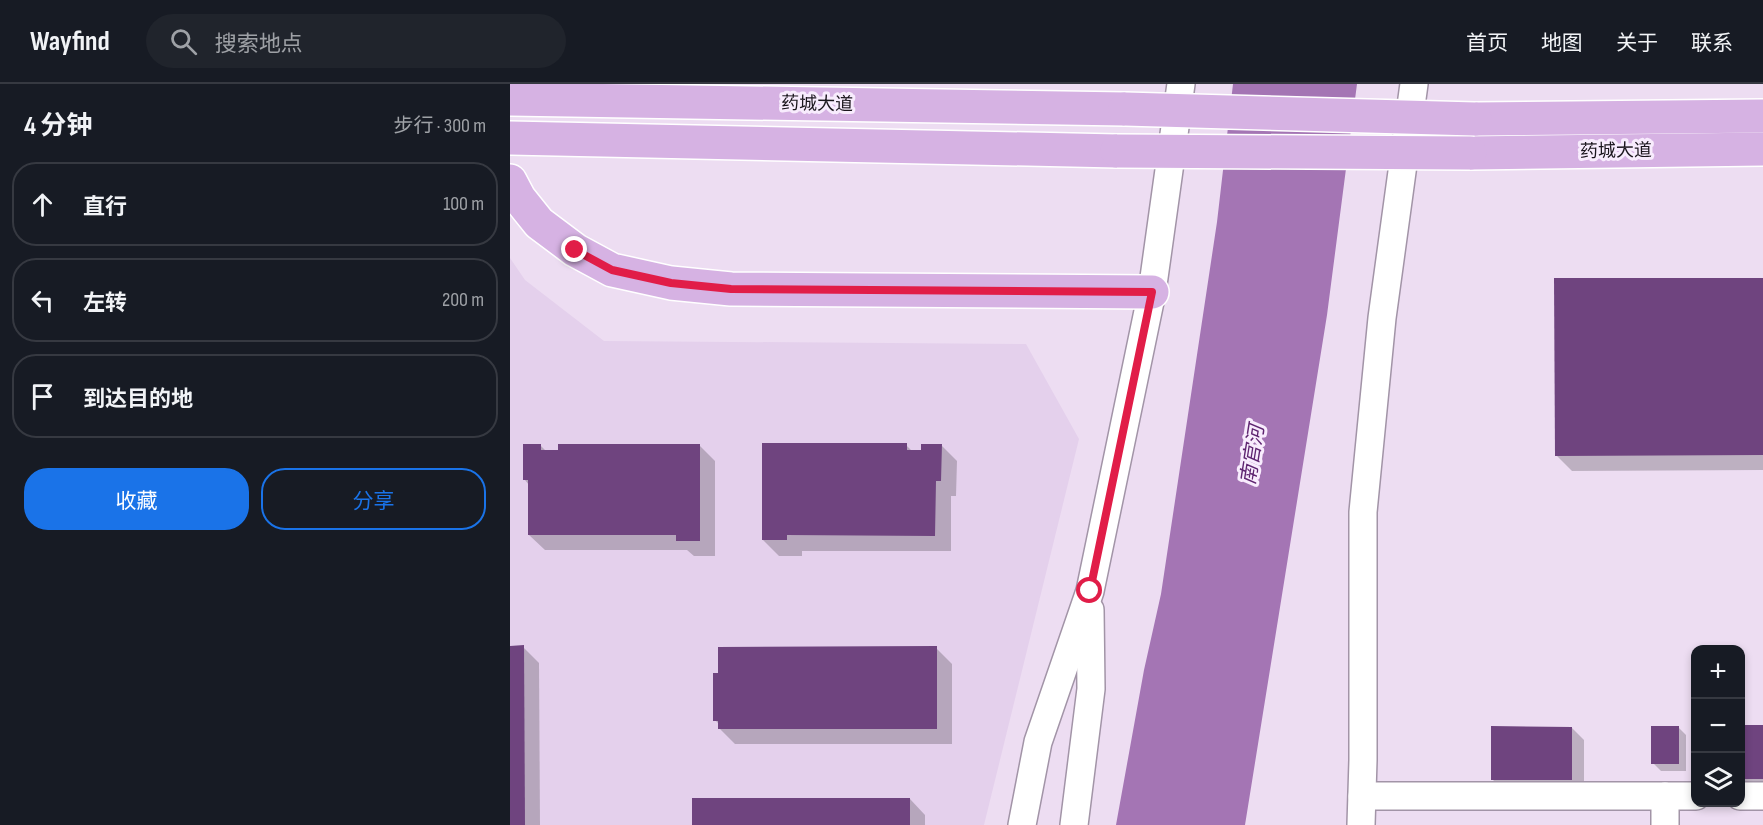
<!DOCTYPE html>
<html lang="zh">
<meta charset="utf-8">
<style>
:root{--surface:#171b24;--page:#20242c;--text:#f1f3f6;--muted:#9ea1a6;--line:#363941;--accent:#1a73e8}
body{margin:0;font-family:"Sofia Sans Condensed","Noto Sans SC",sans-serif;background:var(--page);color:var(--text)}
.controls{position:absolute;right:18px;bottom:18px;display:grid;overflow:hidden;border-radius:12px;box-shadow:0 3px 9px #0003}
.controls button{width:54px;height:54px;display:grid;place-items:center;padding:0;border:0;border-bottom:2px solid var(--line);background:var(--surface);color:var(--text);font:30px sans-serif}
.stop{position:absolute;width:18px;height:18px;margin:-14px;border:4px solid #e11d48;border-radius:50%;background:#fff}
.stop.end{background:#e11d48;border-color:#fff;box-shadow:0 2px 6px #0008}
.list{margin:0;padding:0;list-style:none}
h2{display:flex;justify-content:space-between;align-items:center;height:78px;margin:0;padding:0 24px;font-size:26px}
h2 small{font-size:20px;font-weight:400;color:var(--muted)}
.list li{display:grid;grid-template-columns:39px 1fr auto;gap:18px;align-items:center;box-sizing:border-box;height:84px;margin:0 12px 12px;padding:0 12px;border:2px solid var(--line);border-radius:24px}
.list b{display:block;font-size:22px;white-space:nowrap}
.list em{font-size:20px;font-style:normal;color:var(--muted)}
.actions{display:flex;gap:12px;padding:18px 24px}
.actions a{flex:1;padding:14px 0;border:2px solid var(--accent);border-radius:24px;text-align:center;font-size:21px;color:var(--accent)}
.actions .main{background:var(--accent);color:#fff}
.icon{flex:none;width:33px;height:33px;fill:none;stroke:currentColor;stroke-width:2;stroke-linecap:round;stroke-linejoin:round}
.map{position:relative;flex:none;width:1253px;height:741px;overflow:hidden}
header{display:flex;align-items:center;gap:36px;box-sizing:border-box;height:84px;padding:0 30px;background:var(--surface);border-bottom:2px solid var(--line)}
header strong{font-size:28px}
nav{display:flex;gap:33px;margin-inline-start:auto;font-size:21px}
.search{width:420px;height:54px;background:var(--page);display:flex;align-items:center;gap:15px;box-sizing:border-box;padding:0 21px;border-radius:33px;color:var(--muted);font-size:22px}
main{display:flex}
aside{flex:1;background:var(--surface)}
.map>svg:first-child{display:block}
</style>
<header>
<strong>Wayfind</strong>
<div class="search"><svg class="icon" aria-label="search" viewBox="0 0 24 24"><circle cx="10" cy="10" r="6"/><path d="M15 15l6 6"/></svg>搜索地点</div>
<nav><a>首页</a><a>地图</a><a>关于</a><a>联系</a></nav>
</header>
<main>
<aside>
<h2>4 分钟<small>步行 · 300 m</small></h2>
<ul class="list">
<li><svg class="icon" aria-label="ahead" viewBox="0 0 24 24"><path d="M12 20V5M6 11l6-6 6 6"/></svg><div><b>直行</b></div><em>100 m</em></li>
<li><svg class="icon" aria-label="left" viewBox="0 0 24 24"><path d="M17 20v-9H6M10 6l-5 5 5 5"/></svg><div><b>左转</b></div><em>200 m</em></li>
<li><svg class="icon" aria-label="arrive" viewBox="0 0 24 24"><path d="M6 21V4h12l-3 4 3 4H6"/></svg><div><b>到达目的地</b></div></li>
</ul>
<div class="actions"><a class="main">收藏</a><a>分享</a></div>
</aside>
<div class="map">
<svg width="1253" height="741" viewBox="0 0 1253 741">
<rect width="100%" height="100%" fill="#edddf2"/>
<!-- built -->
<path fill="#e4d0ec" d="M0 174 15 196 94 257 516 260 569 355 474 741H0Z"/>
<!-- water -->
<path fill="#a475b4" d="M723 0H847L817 231 735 741H606L634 586 651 510 707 138Z"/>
<!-- shadow -->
<g fill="#0003">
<path d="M1253 195V386L1062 387 1046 371Z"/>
<path d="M30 361 37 368 189 361 205 377V472H184L177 466H35L19 451V401L15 396Z"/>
<path d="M396 361 403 368H412L431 361 447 377 446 412H441V467H292V472H269L253 456Z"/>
<path d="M0 563H13L29 579 30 741H0Z"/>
<path d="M426 564 442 580V660H225L210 645V641L205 636Z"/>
<rect x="1230" y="642" width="23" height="68"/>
<path d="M1168 643 1176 651V687H1151L1143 679Z"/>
<path d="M1062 644 1074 656V708H995L983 696Z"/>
<path d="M400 715 415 731V741H183Z"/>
</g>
<!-- building -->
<g fill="#6f447f">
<path d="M1044 194H1253V371L1045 372Z"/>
<path d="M252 359H397V366H411V360H432L431 397H426L425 452 277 451V456H252Z"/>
<path d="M13 360H31V366H48V360H190V457H166V451H18V396H13Z"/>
<path d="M14 561 15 741H0V562Z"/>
<path d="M427 562V645H208V637H203V589H208V563Z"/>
<rect x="1230" y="641" width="23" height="54"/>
<path d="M981 642 1062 643V696H981Z"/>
<rect x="1141" y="642" width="28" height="38"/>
<rect x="182" y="714" width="218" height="27"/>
</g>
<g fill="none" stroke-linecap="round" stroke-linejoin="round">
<defs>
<g id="minor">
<path d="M852 712H1186"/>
<path d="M1155 712V741"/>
<path d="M1230 712H1253"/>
<path d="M512 741 528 658 580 507 642 208 671 0"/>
<path d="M564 741 581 605 580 526"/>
<path d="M851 741 853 676V428L872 234 904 0"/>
</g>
<g id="major">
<path d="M0 15 615 25"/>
<path d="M965 35 1253 32"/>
<path d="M0 54 607 67"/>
<path d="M960 69 1253 65"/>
<path d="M0 97 9 114 29 139 65 166 102 186 161 199 221 205 642 208"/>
</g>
</defs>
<!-- minor casing -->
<use href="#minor" stroke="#a294a7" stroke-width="30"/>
<!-- major casing -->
<use href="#major" stroke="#fff" stroke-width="36"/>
<!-- minor -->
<use href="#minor" stroke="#fff" stroke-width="27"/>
<!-- major -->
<use href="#major" stroke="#d6b2e3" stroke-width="33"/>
<defs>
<g id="major-bridge">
<path d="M615 25 965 35"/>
<path d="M607 67 960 69"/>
</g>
</defs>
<!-- major-bridge casing -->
<use href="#major-bridge" stroke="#fff" stroke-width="36" stroke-linecap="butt"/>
<!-- major-bridge -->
<use href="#major-bridge" stroke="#d6b2e3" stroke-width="33"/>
</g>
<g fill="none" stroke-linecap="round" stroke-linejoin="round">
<!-- route -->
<path stroke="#e11d48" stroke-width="8" d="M65 166 102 186 161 199 221 205 642 208 580 507"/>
</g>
<g text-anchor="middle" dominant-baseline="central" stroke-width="6" stroke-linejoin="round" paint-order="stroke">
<!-- street labels -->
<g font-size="18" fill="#1a151c" stroke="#f8ecfd">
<text transform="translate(307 20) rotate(1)">药城大道</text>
<text transform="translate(1106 67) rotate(-1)">药城大道</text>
</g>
<!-- water labels -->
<g font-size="20" font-style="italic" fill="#5f2571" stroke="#f8ecfd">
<text transform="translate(743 371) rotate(-81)">南官河</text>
</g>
</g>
</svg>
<div class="controls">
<button>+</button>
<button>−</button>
<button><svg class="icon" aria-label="layers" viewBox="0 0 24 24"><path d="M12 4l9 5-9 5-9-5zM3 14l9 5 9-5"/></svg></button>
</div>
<div class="stop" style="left:580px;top:507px"></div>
<div class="stop end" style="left:65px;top:166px"></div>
</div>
</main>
